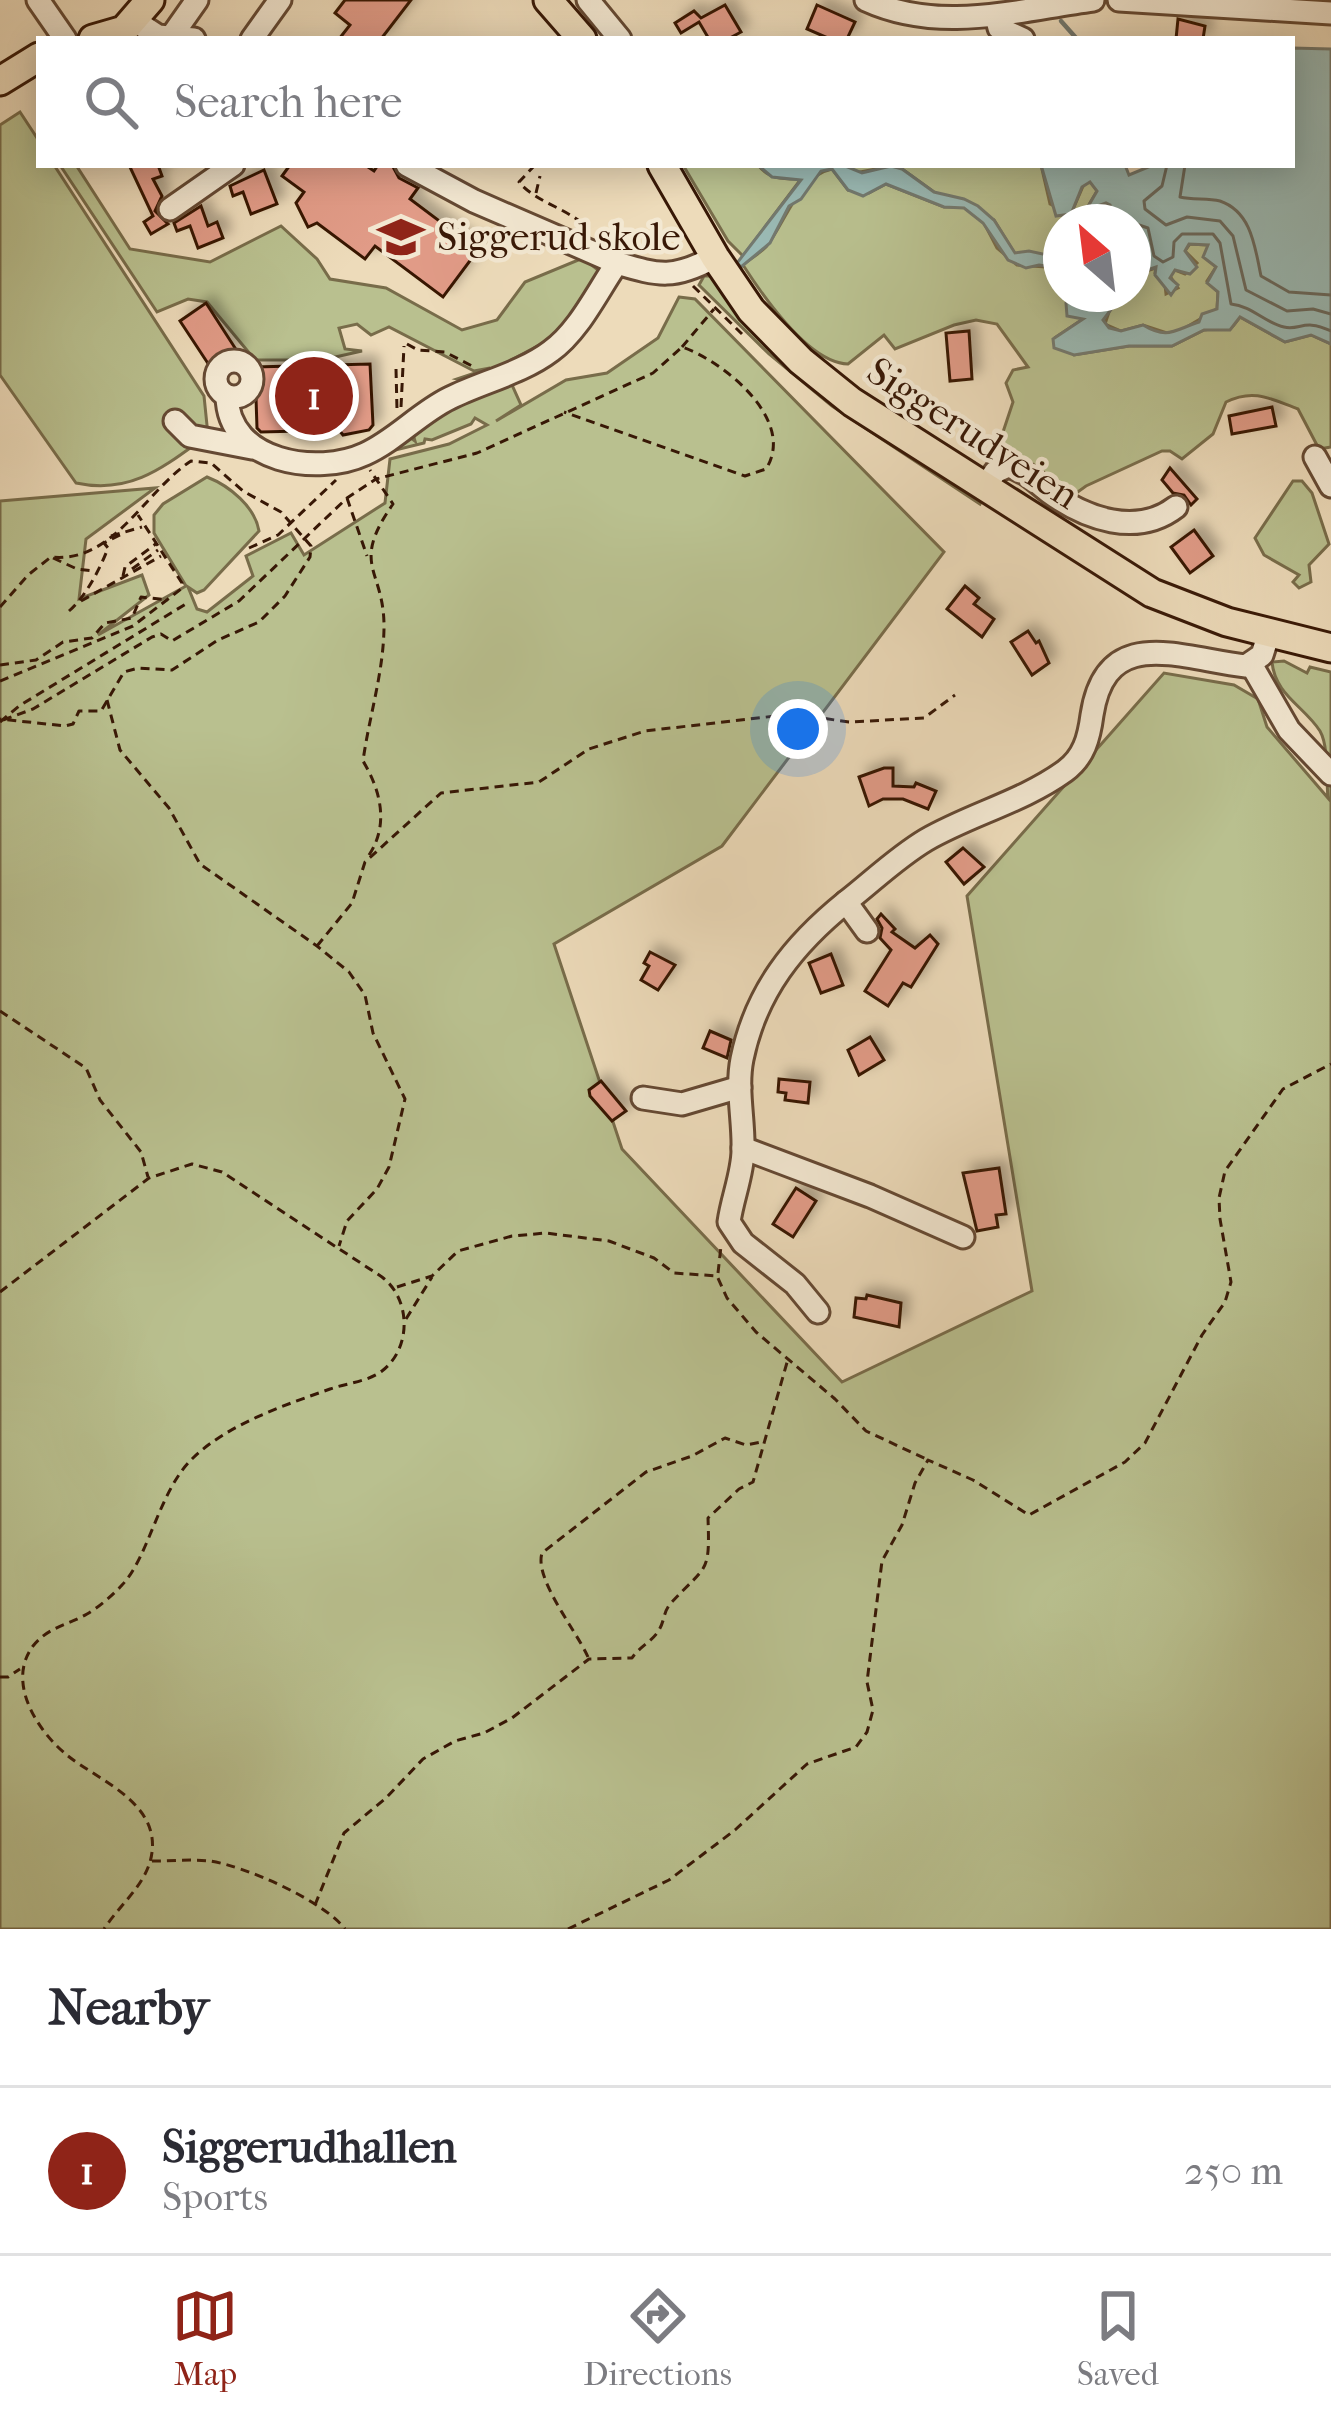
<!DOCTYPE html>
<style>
:root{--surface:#fff;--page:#f2f2f3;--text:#2b2b33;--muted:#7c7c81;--line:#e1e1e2;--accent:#8f2418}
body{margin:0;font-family:"IM FELL French Canon",serif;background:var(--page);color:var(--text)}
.compass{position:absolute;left:1043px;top:204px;width:108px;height:108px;border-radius:50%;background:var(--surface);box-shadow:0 6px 30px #0003;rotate:332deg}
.you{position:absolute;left:798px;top:729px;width:42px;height:42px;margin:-30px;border:9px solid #fff;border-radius:50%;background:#1a73e8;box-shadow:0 0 0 18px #1a73e833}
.badge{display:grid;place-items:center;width:78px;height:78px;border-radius:50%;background:var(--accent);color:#fff;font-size:39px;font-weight:700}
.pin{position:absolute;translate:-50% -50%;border:6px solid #fff;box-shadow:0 3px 12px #0006}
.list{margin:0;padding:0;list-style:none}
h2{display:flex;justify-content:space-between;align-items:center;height:156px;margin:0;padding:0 48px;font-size:51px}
h2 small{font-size:39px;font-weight:400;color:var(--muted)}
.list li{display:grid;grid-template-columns:78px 1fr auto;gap:36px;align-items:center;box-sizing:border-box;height:168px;padding:0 48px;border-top:3px solid var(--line)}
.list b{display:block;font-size:45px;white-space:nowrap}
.list p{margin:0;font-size:39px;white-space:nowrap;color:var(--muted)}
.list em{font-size:39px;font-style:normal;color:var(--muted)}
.icon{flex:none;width:66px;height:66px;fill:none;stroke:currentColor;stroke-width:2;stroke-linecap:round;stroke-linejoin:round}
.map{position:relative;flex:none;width:1331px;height:1929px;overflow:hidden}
.search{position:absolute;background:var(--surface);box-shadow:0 6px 30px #0003;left:36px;right:36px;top:36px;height:132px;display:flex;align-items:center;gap:30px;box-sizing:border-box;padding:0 42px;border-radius:0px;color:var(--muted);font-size:45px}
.sheet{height:324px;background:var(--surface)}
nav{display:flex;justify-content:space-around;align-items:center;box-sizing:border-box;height:168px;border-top:3px solid var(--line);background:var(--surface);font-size:33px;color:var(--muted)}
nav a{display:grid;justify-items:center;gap:6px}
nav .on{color:var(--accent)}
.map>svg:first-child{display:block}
</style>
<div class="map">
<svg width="1331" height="1929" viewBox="0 0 1331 1929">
<defs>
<filter id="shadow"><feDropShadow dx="8" dy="-8" stdDeviation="6" flood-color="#0004"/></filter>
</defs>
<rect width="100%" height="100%" fill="#eddbba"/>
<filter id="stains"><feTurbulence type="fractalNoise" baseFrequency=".00167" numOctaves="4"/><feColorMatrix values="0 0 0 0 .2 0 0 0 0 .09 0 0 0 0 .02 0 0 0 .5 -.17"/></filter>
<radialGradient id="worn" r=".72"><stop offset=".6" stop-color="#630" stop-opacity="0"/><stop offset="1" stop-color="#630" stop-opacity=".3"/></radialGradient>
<!-- green -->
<g fill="#b9c08f" stroke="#786c4a" stroke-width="3">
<path d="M20 112 39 141V165H54L204 396 208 435C165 466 132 495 76 483L0 375V125Z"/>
<path d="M60 165H76L130 249 210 262 281 226 317 259 330 279 386 288 462 330 497 320 525 282 583 258 603 274 562 333 470 382 457 379 490 368 474 371 389 327 371 335 357 324 339 328 345 349 362 351 322 360H255L207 302 188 299 157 312Z"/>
<path d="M683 165H758C770 180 783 179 801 179L743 256 728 241Z"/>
<path d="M843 165H1041L1050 204 1071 214 1084 184 1090 181 1097 191 1079 222H1061V258L1015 254 994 220 934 192 902 169 891 166 855 173Z"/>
<path d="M832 169 848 190 869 193 886 184 944 207H964L984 223 997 248 1017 265 1061 268V294H1073L1070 296 1083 319 1056 337 1074 355 1129 346H1172L1204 330 1233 326 1240 317 1285 342 1311 335 1331 344V447L1319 449 1298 409C1271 399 1254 388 1226 402L1213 434 1182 459 1170 451H1162L1086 486 1068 499 1033 475 999 444 1013 402 1006 383 1013 370 1028 367 997 324 976 320 954 325 895 349 884 335 848 364C809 363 763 296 743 265 750 259 759 254 766 247 785 224 798 176 832 169Z"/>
<path d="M1190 244 1208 245V259L1216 267 1207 281 1218 292 1217 309 1173 335 1143 325 1121 331 1105 324 1115 294H1133V275L1156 268 1155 273 1165 285 1166 294 1178 288 1170 276 1175 270 1185 274 1197 263 1185 251Z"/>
<path d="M704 276H713L983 498 980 504 832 406 769 354 699 285Z"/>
<path d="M679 297 695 299 944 552 722 846 554 944 622 1149 842 1382 1032 1291 967 896 1164 673 1234 685 1258 699 1267 727 1328 798C1326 780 1329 747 1320 731 1304 706 1275 695 1272 662L1284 661 1307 673 1310 667 1331 672V1929H0V501L155 488 86 539 79 599 142 575 149 595 98 635 186 586 154 533V515L163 504 207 477C230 486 255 507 259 531L204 590 197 593 188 587 197 609 207 612 253 576 246 556 291 533 304 555 385 503 390 459 449 444 487 425 475 418 471 424 432 440 425 439 424 443 379 454 407 435 415 441 413 434 426 421 508 376 521 405 496 421 566 380 607 373 658 338Z"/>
<path d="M1293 481H1302L1312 493 1329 544 1309 565 1311 582 1299 588 1293 582 1299 575 1264 555 1255 538Z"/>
</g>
<!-- water -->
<g fill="#9abab5" stroke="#73796f" stroke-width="3">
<path d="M1292 48 1331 49V344L1311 335 1285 342 1240 317 1230 330H1204L1172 346H1129L1074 355 1054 348 1053 339 1083 319 1067 316 1066 303 1073 294H1115L1113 307 1103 320 1109 328 1121 331 1143 325C1168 340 1174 330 1199 322L1202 314 1217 309 1218 292 1207 283 1216 267 1203 257 1208 245 1189 244 1185 251 1197 267 1190 274 1175 270 1170 278 1178 285 1171 295 1155 275 1156 267 1133 275V263L1142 252 1141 248H1133V242L1141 239 1133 232V222H1110V205L1106 203 1095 207 1087 222H1079L1097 191 1090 182 1082 187 1071 214 1056 216 1041 165H1125L1129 175 1153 165H1292Z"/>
<path d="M758 165H843L862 173 891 166 902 169 934 192 964 199 978 206 994 220 1015 253 1029 251 1061 258V268L1039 265 1026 268 1008 260 983 223 964 208 944 207 886 184 863 196 848 190 832 169 821 171 801 199 789 206 770 243 741 267 737 263 801 180 772 177Z"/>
</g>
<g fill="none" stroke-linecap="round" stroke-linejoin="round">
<!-- shore -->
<g stroke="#69695e" stroke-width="3">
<path d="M1167 165 1162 186 1144 201 1145 209 1166 225 1187 217 1220 221 1233 236 1246 290 1287 311 1313 309 1331 314"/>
<path d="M1185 165 1180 197C1193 200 1207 198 1220 201 1252 212 1255 248 1261 276L1289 292 1331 295"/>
<path d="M1133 223 1148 228 1154 256 1163 262 1173 257 1174 242 1182 234H1213L1220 243 1231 304C1252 306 1265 323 1284 327 1300 331 1304 318 1331 331"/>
</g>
<!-- stream -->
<path stroke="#73796f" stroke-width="4.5" d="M1061 21 1077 39"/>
</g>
<!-- building -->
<g fill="#e19b87" stroke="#381806" stroke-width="3" filter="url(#shadow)">
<path d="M345 0H411L381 39H339L350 25 335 13Z"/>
<path d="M725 5 741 32 728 39H709L699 22 681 33 675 23 694 11 701 18Z"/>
<path d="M817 5 855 22 847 39H830L807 29Z"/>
<path d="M1178 19 1205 26 1203 39H1176Z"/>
<path d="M129 165H158L162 176 153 179 162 196 155 211 168 224 151 234 144 222 153 216Z"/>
<path d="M290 165H365L374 171 378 165H392L399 178 418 188 410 199 478 250 443 297 375 246 365 259 317 223 308 227 296 203 304 192 282 176Z"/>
<path d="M264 170 277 204 251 214 243 192 233 196 230 186Z"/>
<path d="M201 206 208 226 217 222 223 238 198 248 190 226 177 231 174 223Z"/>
<path d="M206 303 237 351 211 368 180 321Z"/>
<path d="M969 331 972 379 950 381 946 333Z"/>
<path d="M370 364 373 425 369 430 343 435 339 430 261 432 257 428 255 367Z"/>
<path d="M1272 407 1276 426 1232 434 1229 416Z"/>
<path d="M1170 468 1197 499 1191 505 1184 495 1173 493 1162 480Z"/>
<path d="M1194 530 1213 556 1190 573 1171 547Z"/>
<path d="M965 586 979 598 974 604 994 619 982 637 947 609Z"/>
<path d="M1028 631 1036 643 1039 641 1049 663 1032 675 1011 642Z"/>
<path d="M884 768H893V786L914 787 916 783 936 791 928 809 903 799H883L869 806 859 777Z"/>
<path d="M963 848 984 867 964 884 946 862Z"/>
<path d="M881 914 895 929 892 932 915 948 930 935 938 944 911 987 903 983 888 1006 865 991 891 950 880 938 882 928 877 919Z"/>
<path d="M650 952 675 965 658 990 641 980 649 966 644 963Z"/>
<path d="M831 954 843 985 821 993 809 963Z"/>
<path d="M710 1031 731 1040 727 1058 703 1048Z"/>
<path d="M870 1037 884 1060 859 1075 848 1050Z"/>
<path d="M779 1079 810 1082 808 1103 785 1100 786 1093 778 1092Z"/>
<path d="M601 1081 626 1111 612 1121 590 1096 589 1090Z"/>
<path d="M999 1168 1006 1214 996 1215 998 1227 977 1231 963 1173Z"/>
<path d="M796 1188 816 1201 793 1237 773 1224Z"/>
<path d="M867 1295 901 1303 899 1327 854 1317 856 1298 866 1299Z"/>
</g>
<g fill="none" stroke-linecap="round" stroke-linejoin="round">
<defs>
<g id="minor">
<path d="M38 0 65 39"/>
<path d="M588 0 620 39"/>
<path d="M866 0C940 34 1017 10 1093 0"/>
<path d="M1119 0 1331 13"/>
<path d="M996 16 999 28 1023 39"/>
<path d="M135 21 158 36 194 39"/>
<path d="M171 37 197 0"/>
<path d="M252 39 280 0"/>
<path d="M407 165 474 201 617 263"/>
<path d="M170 209 233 165"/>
<circle cx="234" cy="379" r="18"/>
<path d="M227 396C228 463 318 476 365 454 396 440 419 413 450 398 482 382 522 373 551 351 579 331 597 292 617 263 660 276 674 279 715 257"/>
<path d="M175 421 190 436 252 448"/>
<path d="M1315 457 1331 486"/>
<path d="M984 489 995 472 1008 466C1025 470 1036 482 1049 492 1086 519 1137 537 1176 507"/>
<path d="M1251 664 1289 730 1331 774"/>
<path d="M846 902 867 931"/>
<path d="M643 1098 682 1104 740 1087"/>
<path d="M743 1148 870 1196 963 1237"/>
<path d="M818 1312 795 1284 743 1243 729 1222C732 1199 743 1173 743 1150 744 1120 736 1089 742 1059 756 991 794 944 846 902 873 881 896 858 926 840 971 814 1022 802 1065 771 1084 757 1089 738 1092 715 1106 623 1181 659 1246 666L1262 655 1269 633"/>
</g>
<g id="major">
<path d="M548 0 582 39"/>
<path d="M93 39 124 30 150 0"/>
<path d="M0 81 39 57"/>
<path d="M662 165 715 257 751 310 801 361 852 402 1152 593 1227 622 1331 648"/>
</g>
</defs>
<!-- minor casing -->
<use href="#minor" stroke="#654933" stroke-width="27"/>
<!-- major casing -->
<use href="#major" stroke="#381806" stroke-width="33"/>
<!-- path -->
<g stroke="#381806" stroke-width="3" stroke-dasharray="9 6" stroke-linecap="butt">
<path d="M535 165 519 182C536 203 571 209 589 230"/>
<path d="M536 193 540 176"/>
<path d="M693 286 742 334"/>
<path d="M407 344 418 350 445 352 472 366"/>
<path d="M682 347 714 309"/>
<path d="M396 369 397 410"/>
<path d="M401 407 404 346"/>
<path d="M347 498 367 556"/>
<path d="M111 536 142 527"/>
<path d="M249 548 278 535 336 480"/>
<path d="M53 558 77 569 94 571"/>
<path d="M132 569 158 550"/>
<path d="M123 576 125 567 157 543"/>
<path d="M81 601 161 556"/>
<path d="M0 607 28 575 51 557C113 564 145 491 191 461L211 463 243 491 281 512 311 546 310 557 285 596 259 622 218 640 172 670 138 668 124 672 101 711H79L73 724 65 726 0 719"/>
<path d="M69 611C86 596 100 569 108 548L104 543 122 534"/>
<path d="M0 665 36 660 63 642 92 638 105 623 132 618 141 597 168 600"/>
<path d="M0 681 133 626 181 589 182 583 138 515"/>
<path d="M107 700 120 750 169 808 200 864 317 946 349 972 365 995 373 1033 405 1099 389 1167 377 1189 347 1221 339 1246"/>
<path d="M3 720 33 709 152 637 161 634 172 641 239 601 347 498 376 479 477 453 653 373 682 347C723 361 797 420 766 469L745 476 564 412"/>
<path d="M0 722 19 706 189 602"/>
<path d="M369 855C389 825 381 791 363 761 369 717 383 675 384 629 385 568 349 567 393 504L370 470"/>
<path d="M317 946 352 903 365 862 441 793 539 782 589 749 645 731 793 714 849 722 924 718 955 695"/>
<path d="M0 1011 86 1068 100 1100 141 1152 148 1177"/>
<path d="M718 1273 721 1246"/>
<path d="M397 1287 432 1276 458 1251 512 1236 546 1233 609 1241 654 1258 674 1273 717 1276 727 1298 756 1332 835 1399 866 1431 926 1459"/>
<path d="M0 1292 149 1178 192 1164 222 1172 382 1277C411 1299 412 1348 382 1371 367 1382 347 1383 330 1389 285 1405 228 1424 193 1458 159 1490 149 1557 122 1585 113 1595 99 1607 87 1614 68 1625 48 1627 33 1646 6 1682 37 1731 68 1756 101 1782 166 1805 150 1862 142 1888 119 1906 104 1929"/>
<path d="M406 1319 432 1277"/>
<path d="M588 1657C576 1630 534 1579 542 1553L646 1472 692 1456 725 1438 746 1445 761 1442"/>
<path d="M0 1677H8L20 1669"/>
<path d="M152 1861C171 1861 191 1859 210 1861 245 1866 324 1901 345 1929"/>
<path d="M315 1905 344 1833 386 1798 423 1759 455 1741 484 1733 512 1718 589 1659 632 1658C639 1647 653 1641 659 1630 665 1620 663 1612 671 1603 707 1564 710 1575 708 1518L739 1489 753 1482 788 1359"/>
<path d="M568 1929 669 1880 735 1830 807 1764 856 1747 867 1732 873 1710 867 1682 882 1561 902 1525 915 1483 928 1460 973 1480 1029 1515 1125 1462 1145 1443 1202 1335 1225 1302 1231 1282 1220 1219 1219 1198 1225 1171 1283 1089 1331 1064"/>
</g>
<!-- minor -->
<use href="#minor" stroke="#f3e8d2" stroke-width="21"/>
<!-- major -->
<use href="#major" stroke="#eddbba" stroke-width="27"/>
</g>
<!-- icons -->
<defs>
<symbol id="school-bare" viewBox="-9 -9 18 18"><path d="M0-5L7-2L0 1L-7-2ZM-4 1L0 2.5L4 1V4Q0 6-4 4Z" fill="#8f2418" stroke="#f3e8d2" stroke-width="2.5" paint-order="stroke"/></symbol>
</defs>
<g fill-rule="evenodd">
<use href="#school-bare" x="368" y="204" width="66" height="66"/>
</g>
<g text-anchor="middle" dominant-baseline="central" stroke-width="9" stroke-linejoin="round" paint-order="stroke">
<!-- poi labels -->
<g font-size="39" fill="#381806" stroke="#f3e8d2" text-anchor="start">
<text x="437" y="237">Siggerud skole</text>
</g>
<!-- street labels -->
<g font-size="39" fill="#381806" stroke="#f3e8d2">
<text transform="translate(973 433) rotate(33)">Siggerudveien</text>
</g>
</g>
<rect width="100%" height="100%" filter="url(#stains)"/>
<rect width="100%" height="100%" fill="url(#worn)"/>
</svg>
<svg class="compass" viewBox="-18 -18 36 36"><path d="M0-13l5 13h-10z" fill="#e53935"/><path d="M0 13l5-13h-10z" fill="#7c7c81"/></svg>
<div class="you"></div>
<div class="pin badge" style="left:314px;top:396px">1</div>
<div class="search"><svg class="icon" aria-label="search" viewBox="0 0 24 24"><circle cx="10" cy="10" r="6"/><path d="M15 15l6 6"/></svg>Search here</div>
</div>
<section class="sheet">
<h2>Nearby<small></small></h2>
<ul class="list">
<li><span class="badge">1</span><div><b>Siggerudhallen</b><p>Sports</p></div><em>250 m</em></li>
</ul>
</section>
<nav>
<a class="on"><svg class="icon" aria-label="map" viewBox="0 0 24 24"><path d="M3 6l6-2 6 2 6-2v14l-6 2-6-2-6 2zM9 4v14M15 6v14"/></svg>Map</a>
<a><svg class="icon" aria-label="directions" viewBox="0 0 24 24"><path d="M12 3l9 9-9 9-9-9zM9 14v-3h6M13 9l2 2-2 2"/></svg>Directions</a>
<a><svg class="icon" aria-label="saved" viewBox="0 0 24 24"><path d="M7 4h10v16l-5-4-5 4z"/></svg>Saved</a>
</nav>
